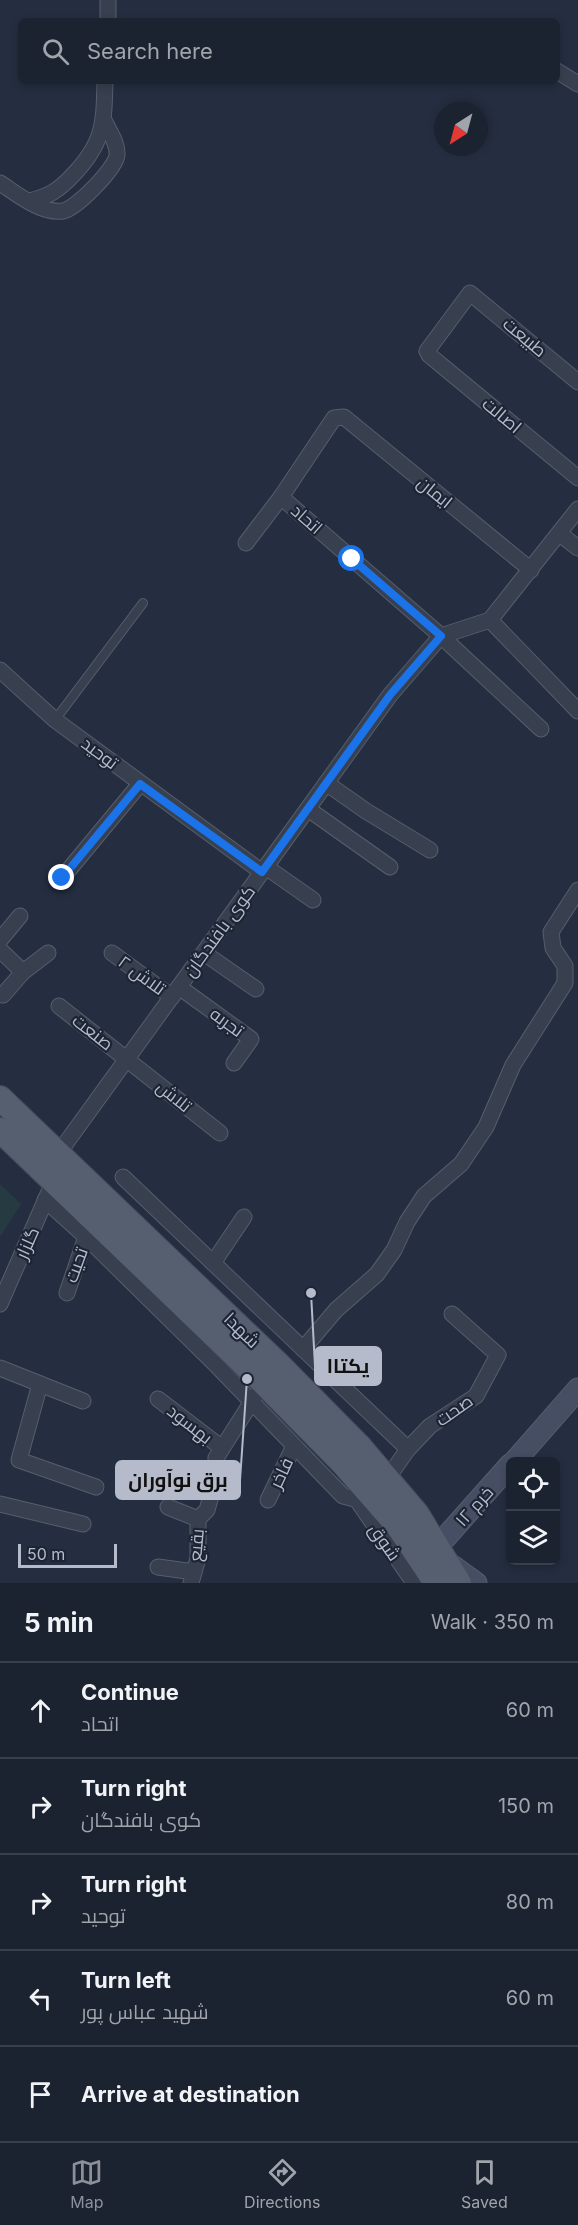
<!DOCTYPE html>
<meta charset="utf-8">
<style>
:root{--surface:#1b2230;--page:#282f3c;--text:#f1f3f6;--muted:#a0a4ab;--line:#393f4c;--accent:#8c9099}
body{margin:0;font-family:Inter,Cairo,sans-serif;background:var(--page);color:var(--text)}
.controls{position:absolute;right:18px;bottom:18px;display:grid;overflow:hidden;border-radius:9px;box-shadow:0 3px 9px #0003}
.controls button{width:54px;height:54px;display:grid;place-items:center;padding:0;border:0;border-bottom:2px solid var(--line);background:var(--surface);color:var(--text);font:30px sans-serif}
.compass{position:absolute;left:434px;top:102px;width:54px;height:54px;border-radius:50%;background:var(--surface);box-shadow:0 3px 9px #0003;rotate:216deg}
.scale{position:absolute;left:18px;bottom:15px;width:99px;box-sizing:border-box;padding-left:6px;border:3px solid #b5bbca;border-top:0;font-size:16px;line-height:21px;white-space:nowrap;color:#b5bbca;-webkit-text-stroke:4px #1d2535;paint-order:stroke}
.stop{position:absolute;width:18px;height:18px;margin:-14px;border:4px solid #1a73e8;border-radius:50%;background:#fff}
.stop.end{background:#1a73e8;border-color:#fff;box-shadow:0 2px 6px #0008}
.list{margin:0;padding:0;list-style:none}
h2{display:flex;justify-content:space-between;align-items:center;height:78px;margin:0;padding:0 24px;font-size:26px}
h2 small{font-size:20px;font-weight:400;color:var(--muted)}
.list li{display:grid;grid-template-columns:39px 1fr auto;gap:18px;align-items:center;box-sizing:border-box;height:96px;padding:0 24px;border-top:2px solid var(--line)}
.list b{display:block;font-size:22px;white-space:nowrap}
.list p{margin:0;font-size:20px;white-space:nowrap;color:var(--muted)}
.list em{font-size:20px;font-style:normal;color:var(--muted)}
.icon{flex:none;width:33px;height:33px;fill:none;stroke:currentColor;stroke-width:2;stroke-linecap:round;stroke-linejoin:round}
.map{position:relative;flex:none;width:578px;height:1583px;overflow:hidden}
.search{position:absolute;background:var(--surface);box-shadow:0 3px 9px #0003;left:18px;right:18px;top:18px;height:66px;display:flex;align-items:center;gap:15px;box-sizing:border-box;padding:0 21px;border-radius:9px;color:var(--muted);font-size:22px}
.sheet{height:558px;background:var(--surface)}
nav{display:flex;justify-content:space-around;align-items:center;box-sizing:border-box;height:84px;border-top:2px solid var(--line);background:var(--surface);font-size:16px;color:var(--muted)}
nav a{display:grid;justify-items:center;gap:3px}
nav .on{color:var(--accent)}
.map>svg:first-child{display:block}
</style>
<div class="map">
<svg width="578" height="1583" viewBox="0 0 578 1583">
<rect width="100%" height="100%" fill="#242e40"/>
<!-- green -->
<path fill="#263b41" d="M0 1184 21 1204 0 1237Z"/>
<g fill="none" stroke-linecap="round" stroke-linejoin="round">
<defs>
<path id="lane" d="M55 720 143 603"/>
<g id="street">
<path d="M108 21V0"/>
<path d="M557 71 578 84"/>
<path d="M0 183C17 194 41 214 63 211 76 209 116 168 117 155 118 143 109 131 104 120"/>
<path d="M29 201C48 197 59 190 72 176 104 143 104 124 105 81"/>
<path d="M578 382 470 293 427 351 429 355 578 478"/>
<path d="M281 497 441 636 541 729"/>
<path d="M560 534 578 548"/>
<path d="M246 543 281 497 334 418 344 417 531 570"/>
<path d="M490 620 578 711"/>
<path d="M0 670 55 720 262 872"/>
<path d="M326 783 366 811 430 850"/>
<path d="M308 809 390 867"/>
<path d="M266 867 313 900"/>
<path d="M62 878 140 784"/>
<path d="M0 940 20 916"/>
<path d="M0 950 23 972 48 953"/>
<path d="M112 953 172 997"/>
<path d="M204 953 256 989"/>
<path d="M179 987 251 1039 234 1063"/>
<path d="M3 995 23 972"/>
<path d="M59 1006 220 1133"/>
<path d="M58 1154 390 695 441 636 490 620 578 509"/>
<path d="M123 1177 408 1449"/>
<path d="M45 1200 86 1237 217 1366 343 1496 378 1505"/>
<path d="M213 1263 244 1217"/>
<path d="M67 1293 86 1237"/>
<path d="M0 1304 49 1192"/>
<path d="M303 1349 336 1310 377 1274 394 1250 407 1222 424 1196 461 1164 486 1127 513 1065 565 983V966L553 948 551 932 578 890"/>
<path d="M0 1368 83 1401"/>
<path d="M40 1384 19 1460 96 1487"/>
<path d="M158 1399 222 1448"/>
<path d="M387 1479 408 1449 430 1426 476 1396 498 1355 452 1314"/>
<path d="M268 1500 294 1446"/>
<path d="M357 1500 414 1583"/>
<path d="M0 1504 83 1524"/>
<path d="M168 1507 198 1519"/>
<path d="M158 1567 194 1572"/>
<path d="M191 1583 198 1558V1519L207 1510 215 1482 216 1458 256 1395"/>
</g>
<g id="secondary">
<path d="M514 1462 578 1389"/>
<path d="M437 1547 510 1465"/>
<path d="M447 1562 476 1583"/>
</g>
<g id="primary">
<path d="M0 1098 279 1365 360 1447 417 1514 459 1583"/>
<path d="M0 1130 263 1382 342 1462 398 1526 436 1583"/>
</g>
</defs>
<!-- lane casing -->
<use href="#lane" stroke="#565e6d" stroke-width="10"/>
<!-- street casing -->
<use href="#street" stroke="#565e6d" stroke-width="17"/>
<!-- secondary casing -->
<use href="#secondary" stroke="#565e6d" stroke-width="23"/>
<!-- primary casing -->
<use href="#primary" stroke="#424959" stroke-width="26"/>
<!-- lane -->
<use href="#lane" stroke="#384050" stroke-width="8"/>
<!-- street -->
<use href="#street" stroke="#384050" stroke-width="15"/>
<!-- secondary -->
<use href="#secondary" stroke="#464e63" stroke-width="21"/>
<!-- primary -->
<use href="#primary" stroke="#565f70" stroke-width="24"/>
</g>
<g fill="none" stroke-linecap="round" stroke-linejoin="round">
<!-- route -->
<path stroke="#1a73e8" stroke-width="8" d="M62 878 140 784 262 872 390 695 441 636 352 559"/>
</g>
<g text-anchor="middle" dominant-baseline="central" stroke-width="4.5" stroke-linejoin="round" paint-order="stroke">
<!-- street labels -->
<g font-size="18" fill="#b5bbca" stroke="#1d2535">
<text transform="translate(525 337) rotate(40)">طبیعت</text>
<text transform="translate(502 415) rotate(40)">اصالت</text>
<text transform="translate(435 492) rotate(39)">ایمان</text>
<text transform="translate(307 519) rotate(41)">اتحاد</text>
<text transform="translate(100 753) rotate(37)">توحید</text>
<text transform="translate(219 931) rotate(-54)">کوی بافندگان</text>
<text transform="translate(142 975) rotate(36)">تلاش ۲</text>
<text transform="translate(227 1022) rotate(36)">تجربه</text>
<text transform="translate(93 1032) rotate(38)">صنعت</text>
<text transform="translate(174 1096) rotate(39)">تلاش</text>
<text transform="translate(27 1243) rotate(-66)">گلزار</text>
<text transform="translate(76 1265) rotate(-70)">تحیت</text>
<text transform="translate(242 1330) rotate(44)">شهدا</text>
<text transform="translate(454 1410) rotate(-35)">صحت</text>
<text transform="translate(190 1424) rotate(38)">بهسود</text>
<text transform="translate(281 1473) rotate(-65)">فاخر</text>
<text transform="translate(474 1506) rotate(-48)">خرم ۱۲</text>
<text transform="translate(385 1542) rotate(55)">شوق</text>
<text transform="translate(196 1545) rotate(-85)">بقیع</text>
</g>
</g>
<!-- callouts -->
<path fill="none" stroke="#b5bbca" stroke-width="2" d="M311 1293L315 1366M247 1379L240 1480"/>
<g fill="#b5bbca" stroke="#1d2535" stroke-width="2">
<circle cx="311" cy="1293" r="6"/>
<circle cx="247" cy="1379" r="6"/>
</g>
<g fill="#b5bbca" stroke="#b5bbca" stroke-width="2">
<rect x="315" y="1347" width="66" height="38" rx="6"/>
<rect x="116" y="1461" width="124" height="38" rx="6"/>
</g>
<g font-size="20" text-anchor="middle" font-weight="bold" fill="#111">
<text x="348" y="1373">یکتاا</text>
<text x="178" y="1487">برق نوآوران</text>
</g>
</svg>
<div class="controls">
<button><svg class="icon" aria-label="locate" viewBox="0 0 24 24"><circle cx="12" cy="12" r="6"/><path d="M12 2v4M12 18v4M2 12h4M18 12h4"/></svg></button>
<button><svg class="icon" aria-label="layers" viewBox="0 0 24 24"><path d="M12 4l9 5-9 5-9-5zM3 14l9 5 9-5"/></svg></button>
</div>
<svg class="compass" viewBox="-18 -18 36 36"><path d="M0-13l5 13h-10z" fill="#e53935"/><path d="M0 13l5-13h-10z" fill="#a0a4ab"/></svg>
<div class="scale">50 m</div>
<div class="stop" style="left:352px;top:559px"></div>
<div class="stop end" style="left:62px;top:878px"></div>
<div class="search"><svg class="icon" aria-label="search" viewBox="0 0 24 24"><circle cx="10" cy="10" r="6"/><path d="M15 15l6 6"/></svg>Search here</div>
</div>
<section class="sheet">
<h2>5 min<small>Walk · 350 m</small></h2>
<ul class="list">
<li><svg class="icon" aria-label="ahead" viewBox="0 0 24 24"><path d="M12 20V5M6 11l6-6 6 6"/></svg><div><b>Continue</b><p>اتحاد</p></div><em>60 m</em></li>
<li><svg class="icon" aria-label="right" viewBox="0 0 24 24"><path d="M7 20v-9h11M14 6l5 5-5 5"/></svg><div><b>Turn right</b><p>کوی بافندگان</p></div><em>150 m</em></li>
<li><svg class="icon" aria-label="right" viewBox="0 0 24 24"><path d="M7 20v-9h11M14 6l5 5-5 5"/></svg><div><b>Turn right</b><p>توحید</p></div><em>80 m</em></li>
<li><svg class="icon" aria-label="left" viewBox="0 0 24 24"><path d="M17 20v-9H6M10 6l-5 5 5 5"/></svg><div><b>Turn left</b><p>شهید عباس پور</p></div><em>60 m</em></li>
<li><svg class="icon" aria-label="arrive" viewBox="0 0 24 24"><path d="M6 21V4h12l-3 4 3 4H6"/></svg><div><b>Arrive at destination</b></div></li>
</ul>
</section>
<nav>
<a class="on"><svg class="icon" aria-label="map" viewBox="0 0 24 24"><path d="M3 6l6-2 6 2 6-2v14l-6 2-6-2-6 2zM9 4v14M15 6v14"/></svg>Map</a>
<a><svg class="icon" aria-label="directions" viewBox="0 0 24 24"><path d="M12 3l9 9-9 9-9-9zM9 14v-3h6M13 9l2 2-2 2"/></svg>Directions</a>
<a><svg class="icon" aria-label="saved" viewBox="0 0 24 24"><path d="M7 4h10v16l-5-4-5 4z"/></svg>Saved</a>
</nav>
